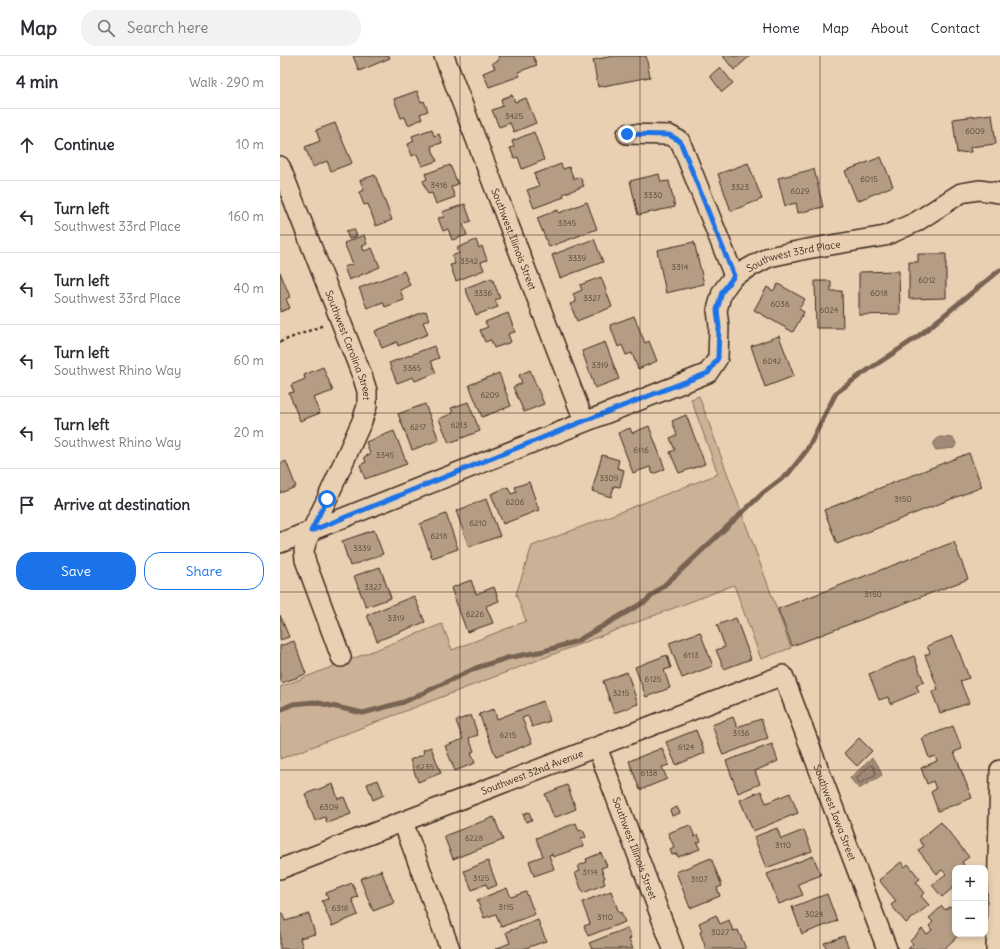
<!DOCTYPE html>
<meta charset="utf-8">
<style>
:root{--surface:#fff;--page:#f2f2f3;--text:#2b2b33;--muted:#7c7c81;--line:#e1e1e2;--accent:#1a73e8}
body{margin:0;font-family:Delius,sans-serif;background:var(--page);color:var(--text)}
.controls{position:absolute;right:12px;bottom:12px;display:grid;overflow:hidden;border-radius:8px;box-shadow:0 2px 6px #0003}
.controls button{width:36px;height:36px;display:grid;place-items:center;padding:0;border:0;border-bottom:1px solid var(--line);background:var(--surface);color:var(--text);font:20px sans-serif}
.stop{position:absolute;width:12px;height:12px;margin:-9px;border:3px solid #1a73e8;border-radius:50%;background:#fff}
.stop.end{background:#1a73e8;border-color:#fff;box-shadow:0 1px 4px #0008}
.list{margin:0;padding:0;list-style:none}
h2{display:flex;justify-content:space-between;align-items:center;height:52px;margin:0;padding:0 16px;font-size:17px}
h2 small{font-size:13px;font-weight:400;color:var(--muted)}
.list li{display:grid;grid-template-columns:26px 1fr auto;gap:12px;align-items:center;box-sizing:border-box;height:72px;padding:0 16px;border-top:1px solid var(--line)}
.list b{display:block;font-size:15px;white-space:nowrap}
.list p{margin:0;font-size:13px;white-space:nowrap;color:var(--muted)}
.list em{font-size:13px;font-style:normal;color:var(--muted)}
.actions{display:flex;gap:8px;padding:12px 16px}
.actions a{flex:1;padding:9px 0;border:1px solid var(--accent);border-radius:16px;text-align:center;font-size:14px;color:var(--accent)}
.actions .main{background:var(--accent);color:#fff}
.icon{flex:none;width:22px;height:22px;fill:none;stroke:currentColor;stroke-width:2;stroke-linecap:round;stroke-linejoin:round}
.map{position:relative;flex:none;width:720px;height:893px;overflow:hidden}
header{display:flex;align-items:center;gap:24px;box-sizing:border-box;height:56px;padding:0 20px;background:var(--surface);border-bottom:1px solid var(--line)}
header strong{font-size:19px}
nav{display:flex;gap:22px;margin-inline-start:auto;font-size:14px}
.search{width:280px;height:36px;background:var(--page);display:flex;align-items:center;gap:10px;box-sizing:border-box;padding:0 14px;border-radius:16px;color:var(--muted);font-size:15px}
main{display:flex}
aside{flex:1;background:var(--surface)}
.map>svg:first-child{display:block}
</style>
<header>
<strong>Map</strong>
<div class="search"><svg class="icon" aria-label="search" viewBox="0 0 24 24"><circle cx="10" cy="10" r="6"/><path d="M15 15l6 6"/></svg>Search here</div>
<nav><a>Home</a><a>Map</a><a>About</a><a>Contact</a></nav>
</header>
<main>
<aside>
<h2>4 min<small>Walk · 290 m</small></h2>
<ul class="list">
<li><svg class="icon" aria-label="ahead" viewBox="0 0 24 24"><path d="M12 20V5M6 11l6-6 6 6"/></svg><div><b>Continue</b></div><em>10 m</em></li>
<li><svg class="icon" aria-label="left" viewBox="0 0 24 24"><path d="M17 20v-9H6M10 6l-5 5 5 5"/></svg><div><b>Turn left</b><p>Southwest 33rd Place</p></div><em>160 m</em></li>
<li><svg class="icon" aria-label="left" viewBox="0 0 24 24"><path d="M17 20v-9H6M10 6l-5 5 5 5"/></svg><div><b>Turn left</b><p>Southwest 33rd Place</p></div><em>40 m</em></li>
<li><svg class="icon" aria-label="left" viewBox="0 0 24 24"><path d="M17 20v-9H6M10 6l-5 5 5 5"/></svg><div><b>Turn left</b><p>Southwest Rhino Way</p></div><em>60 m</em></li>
<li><svg class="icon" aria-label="left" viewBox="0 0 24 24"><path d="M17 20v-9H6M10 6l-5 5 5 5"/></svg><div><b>Turn left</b><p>Southwest Rhino Way</p></div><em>20 m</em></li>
<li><svg class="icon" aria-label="arrive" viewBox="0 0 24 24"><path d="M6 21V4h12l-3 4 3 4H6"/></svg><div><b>Arrive at destination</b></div></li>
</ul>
<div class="actions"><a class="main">Save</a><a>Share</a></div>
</aside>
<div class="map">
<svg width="720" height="893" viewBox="0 0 720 893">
<rect width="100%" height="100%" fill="#ead0b2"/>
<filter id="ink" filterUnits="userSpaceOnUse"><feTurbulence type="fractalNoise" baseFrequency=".025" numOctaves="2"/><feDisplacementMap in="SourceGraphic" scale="8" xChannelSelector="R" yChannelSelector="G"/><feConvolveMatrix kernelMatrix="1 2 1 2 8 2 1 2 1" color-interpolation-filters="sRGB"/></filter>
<g filter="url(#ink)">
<!-- green -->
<path fill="#cbb297" stroke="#836e5a" d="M419 340 511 592 481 603 454 529 0 703V631L162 568 172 594 246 565 236 538 252 490 438 418 411 343Z"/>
<!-- water -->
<g fill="#a18a74" stroke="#786452">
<path d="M660 381 673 382C676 386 677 388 674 392L656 394 653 389 655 385Z"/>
<path d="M592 702 598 709 602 719 579 733 570 722Z"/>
</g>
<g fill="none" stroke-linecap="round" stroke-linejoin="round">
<!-- shore -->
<path stroke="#645040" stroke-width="1" d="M591 709 594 711 596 718 581 727H579L577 722Z"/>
<!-- stream -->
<path stroke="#786452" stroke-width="5" d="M0 654 13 648 34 646 83 657 124 646 196 612 227 602 264 595 297 585 366 545 398 517 483 437 508 418 527 394 556 337 579 320 636 282 720 214"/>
</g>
<!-- building -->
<g fill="#b49d84" stroke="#3b2a1e">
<path d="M73 0H109L110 2 79 15Z"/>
<path d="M218 0H253L257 9 238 16 240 20 209 31 203 17 215 12 212 7 219 4Z"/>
<path d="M333 0H366L370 21 318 31 313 4Z"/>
<path d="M443 0H470L454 14Z"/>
<path d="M440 11 453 27 442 36 430 20Z"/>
<path d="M137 35 141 46 144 45 148 55 140 58 142 63 128 69 125 61 121 62 114 43Z"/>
<path d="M232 39 235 46 246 42 256 67 234 76 230 67 219 71 212 54 223 50 221 43Z"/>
<path d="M712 58 716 88 690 91 691 96 677 97 673 63Z"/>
<path d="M55 67 72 107 51 115 47 105 33 111 25 91 40 85 36 74Z"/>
<path d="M152 73 154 80 159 78 162 87 151 90 157 105 142 110 137 98 132 100 128 88 134 85 132 80Z"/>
<path d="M254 76 264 104 242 113 238 101 234 102 230 92 234 91 232 85Z"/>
<path d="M601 101 613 130 577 145 565 115Z"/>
<path d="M468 107 482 143 451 155 438 118Z"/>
<path d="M281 108 283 113 289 111 294 123 300 121 304 130 283 138 284 141 254 152 247 134 259 130 254 118Z"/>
<path d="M170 109 178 128 171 131 175 141 156 148 152 137 148 138 143 125 147 123 145 118Z"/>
<path d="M534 113 543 151 518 157 516 147 505 150 498 122Z"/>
<path d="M379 118 381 126 389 125 395 151 358 159 350 125Z"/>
<path d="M95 119 112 164 96 170 88 148 84 149 79 136 84 134 80 124Z"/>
<path d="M307 146 317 173 269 191 257 162 278 154 279 157Z"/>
<path d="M185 148 191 165 183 168 187 179 172 184 168 173 163 175 158 162 164 161 162 156Z"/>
<path d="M74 173 77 180 69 183 66 175Z"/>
<path d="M84 179 87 188 82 190 84 195 92 192 100 211 69 224 64 211 73 208 64 187Z"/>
<path d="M314 183 323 206 280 222 272 199Z"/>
<path d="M196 184 199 192 202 190 207 204 201 206 204 214 176 225 170 209 175 208 172 200 179 197 177 192Z"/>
<path d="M414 186 424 228 386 237 377 194Z"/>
<path d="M638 198H666V242L629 243V206H638Z"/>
<path d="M124 215 130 229 120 234 124 244 105 251 103 246 87 252 79 232Z"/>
<path d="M619 215 620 258 579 259V216Z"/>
<path d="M0 216 10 241 6 243 10 252 0 256Z"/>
<path d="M321 221 332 251 297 265 290 248 296 246 293 238 302 234 300 229Z"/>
<path d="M212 222 220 242 215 244 218 251 196 259 185 232Z"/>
<path d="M535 225H551V235H562L563 272H536Z"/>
<path d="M498 228 525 243 519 253 524 256 513 276 474 254 487 231 493 235Z"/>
<path d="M146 255 149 264 143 266 148 278 118 290 117 286 102 292 95 275Z"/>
<path d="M228 257 235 276 228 278 231 286 214 292 211 284 205 286 200 274 208 271 205 266Z"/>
<path d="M354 260 365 287 369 285 377 305 358 313 352 297 346 299 342 289 338 291 330 269Z"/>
<path d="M499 280 514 320 485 331 471 290Z"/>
<path d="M325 286 339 323 315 332 302 295Z"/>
<path d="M154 290 159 302 151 305 156 317 135 325 133 321 117 327 109 307Z"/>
<path d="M43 311 53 335 33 342 40 357 20 365 9 337 14 336 11 329 25 323 24 319Z"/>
<path d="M250 314 264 348 244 356 233 331 242 327 239 319Z"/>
<path d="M219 317 231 350 202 361 189 329Z"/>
<path d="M188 346 200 375 169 387 159 363 173 357 171 352Z"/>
<path d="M145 348 159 384 132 394 118 358Z"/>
<path d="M406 359 425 408 399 417 390 396 395 394 390 382 397 379 392 365Z"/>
<path d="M369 370 385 413 373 418 370 411 353 417 338 377 350 372 352 377Z"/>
<path d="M114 375 127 408 85 423 80 409 86 406 84 401 90 398 86 386Z"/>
<path d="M689 397 702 431 557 488 544 454Z"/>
<path d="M322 399 339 404 337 412 344 414 340 431 334 430 331 441 312 435Z"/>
<path d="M6 405 16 431 0 437V408Z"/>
<path d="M249 426 259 454 223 468 211 438 228 431 231 438 237 436 235 431Z"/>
<path d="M206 443 220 480 189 491 176 455Z"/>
<path d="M166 458 178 493 152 502 140 468Z"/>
<path d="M94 474 103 498 70 510 62 485Z"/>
<path d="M674 486 688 523 512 590 498 553Z"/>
<path d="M100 511 111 542 86 551 74 520Z"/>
<path d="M191 524 196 538 214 531 219 545 206 550 213 567 187 576 171 532Z"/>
<path d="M134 540 145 566 97 585 87 559Z"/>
<path d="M0 559 9 581 0 584Z"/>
<path d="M456 562 471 603 444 613 436 594 445 591 437 569Z"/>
<path d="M420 576 433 610 402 622 389 587Z"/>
<path d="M673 580 689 622 680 625 689 647 660 657 652 636 658 633 645 599 650 597 647 590Z"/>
<path d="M14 585 26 618 2 627 0 623V590Z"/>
<path d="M387 599 391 612 384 614 390 632 366 641 355 611Z"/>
<path d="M634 600 644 626 636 629 639 636 610 648 608 641 599 644 589 618Z"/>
<path d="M347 616 358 648 334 657 323 625Z"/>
<path d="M263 645 270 665 252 671 248 660 242 662 252 687 216 701 199 658 214 653 217 663Z"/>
<path d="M191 659 198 679 189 682 194 695 191 697 195 707 175 715 165 690 183 683 176 665Z"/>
<path d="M453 661 457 671 481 663 488 682 443 699 432 669Z"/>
<path d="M673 670 682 693 674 696 692 742 658 755 651 736 656 733 653 725 647 728 641 712 657 705 655 700 649 702 642 682Z"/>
<path d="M416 674 425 697 396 709 386 686Z"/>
<path d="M579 682 592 695 577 710 564 697Z"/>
<path d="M492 688 498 705 475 715 480 728 458 737 446 705Z"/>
<path d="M151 691 161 717 138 726 130 704 144 698 143 694Z"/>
<path d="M382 692 389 709 382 711 387 723 360 734 349 705Z"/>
<path d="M98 724 104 739 93 744 87 728Z"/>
<path d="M53 728 58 743 64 741 71 758 47 767 45 761 35 765 25 738Z"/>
<path d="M287 729 296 753 274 762 265 738Z"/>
<path d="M481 735 486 747 510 737 518 757 473 775 460 744Z"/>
<path d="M397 751 400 757 392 760 390 754Z"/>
<path d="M249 756 252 764 246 766 243 758Z"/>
<path d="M214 761 223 784 173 803 164 780Z"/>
<path d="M661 766 689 801 682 806 686 812H675V830L662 841 652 829 666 818 662 814 657 818 638 794 644 790 639 784Z"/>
<path d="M296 767 299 775 303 774 306 781 301 783 304 790 273 801 272 798 269 799 274 813 254 820 249 805 263 800 256 782Z"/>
<path d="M410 769 415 781 418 779 421 785 417 787 420 793 398 801 397 798 392 799 390 793 394 791 388 777Z"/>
<path d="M497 772 501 783 524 774 532 795 486 812 474 781Z"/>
<path d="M321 797 327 810 321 812 325 822 323 823 325 828 303 837 295 817 300 815 298 810 307 806 306 803Z"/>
<path d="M533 800 541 819 518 828 523 839 499 848 487 818Z"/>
<path d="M431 802 442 830 437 832 440 840 410 852 396 816Z"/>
<path d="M208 805 217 829 208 833 206 828 192 834 184 815Z"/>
<path d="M621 806 625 811 628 808 640 823 636 826 645 837 641 840 649 849 626 867 611 849 616 845 599 824Z"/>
<path d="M101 814 114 847 93 855 80 823Z"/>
<path d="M72 827 78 841 72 843 78 859 52 870 42 845 48 843 46 837Z"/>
<path d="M227 832 231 841 246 836 255 858 221 871 216 858 204 862 197 844Z"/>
<path d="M331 835 339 857 341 856 345 866 308 880 304 870 310 868 302 846Z"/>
<path d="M547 838 557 865 522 878 512 851Z"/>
<path d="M662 850 665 854 670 850 675 855V878H680L666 891 668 893H628L633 888 630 885 642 873 647 878 652 874 649 870 653 866 649 862Z"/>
<path d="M0 857H2L5 865 29 858 35 878 20 882 23 893H0Z"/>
<path d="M436 859 440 868 449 864 453 875 458 874 466 893H426L420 876 422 875 419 867Z"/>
<path d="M258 864 266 885 243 893H215L230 887 226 876Z"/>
<path d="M347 872 351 882 349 883 353 893H312L309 887Z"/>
<path d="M564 880 569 893H547L544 887Z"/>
</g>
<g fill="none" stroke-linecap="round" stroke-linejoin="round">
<defs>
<g id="minor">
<path id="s1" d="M164 0 304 365"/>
<path d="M347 78 389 79 400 85 454 220"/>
<path id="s2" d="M0 110 83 322 87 335V350L82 365 47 443 27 484 24 494 25 504 61 601"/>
<path id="s3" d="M0 487 428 317 438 302 439 271 437 254 442 236 454 220 489 201 527 193 605 180 636 166 681 137 699 134 720 137"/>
<path id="s4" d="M317 691 393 893"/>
<path d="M123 766 170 893"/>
<path id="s5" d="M0 813 503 619 607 893"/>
<path d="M716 893 720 714"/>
</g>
</defs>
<!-- minor casing -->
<use href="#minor" stroke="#3b2a1e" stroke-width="22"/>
<!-- path -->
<path stroke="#3b2a1e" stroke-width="2.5" stroke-dasharray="3 3" stroke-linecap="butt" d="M0 286 44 269"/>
<!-- minor -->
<use href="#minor" stroke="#ead0b2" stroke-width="19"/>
</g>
</g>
<g fill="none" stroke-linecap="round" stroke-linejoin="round" filter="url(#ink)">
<!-- route -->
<path stroke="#1a73e8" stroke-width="5" d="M47 443 31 475 304 365 428 317 438 302 439 271 437 254 442 236 454 220 400 85 389 79 347 78"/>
</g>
<!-- grid -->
<path fill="none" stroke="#3b2a1e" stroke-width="1" stroke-opacity="0.55" d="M180 0V893M360 0V893M540 0V893M0 179H720M0 357H720M0 536H720M0 714H720"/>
<g text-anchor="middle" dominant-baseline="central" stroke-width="3.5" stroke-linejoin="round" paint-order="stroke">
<!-- number labels -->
<g font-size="8" fill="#594738">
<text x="234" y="60">3425</text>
<text x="695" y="75">6009</text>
<text x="589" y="123">6015</text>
<text x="159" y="129">3416</text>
<text x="460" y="131">3323</text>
<text x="520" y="135">6029</text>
<text x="373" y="139">3330</text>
<text x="287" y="167">3345</text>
<text x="297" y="202">3339</text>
<text x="189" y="205">3342</text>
<text x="400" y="211">3314</text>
<text x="647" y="224">6012</text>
<text x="203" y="237">3336</text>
<text x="599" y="237">6018</text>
<text x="312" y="242">3327</text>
<text x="500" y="248">6036</text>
<text x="549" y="254">6024</text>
<text x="492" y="305">6042</text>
<text x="320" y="309">3319</text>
<text x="132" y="312">3365</text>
<text x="210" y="339">6209</text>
<text x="179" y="369">6213</text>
<text x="138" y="371">6217</text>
<text x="361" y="394">6116</text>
<text x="105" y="399">3345</text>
<text x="329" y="422">3309</text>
<text x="623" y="443">3150</text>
<text x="235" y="446">6206</text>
<text x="198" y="467">6210</text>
<text x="159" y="480">6218</text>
<text x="82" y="492">3339</text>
<text x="93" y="531">3327</text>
<text x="593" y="538">3150</text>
<text x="195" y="558">6226</text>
<text x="116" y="562">3319</text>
<text x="411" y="599">6113</text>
<text x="373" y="623">6125</text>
<text x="341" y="637">3215</text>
<text x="461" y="677">3136</text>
<text x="228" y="679">6215</text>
<text x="406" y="691">6124</text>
<text x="145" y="711">6235</text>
<text x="369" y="717">6138</text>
<text x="49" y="751">6309</text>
<text x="194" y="782">6228</text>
<text x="503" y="789">3110</text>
<text x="310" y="816">3114</text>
<text x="201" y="822">3125</text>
<text x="419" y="823">3107</text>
<text x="226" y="851">3115</text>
<text x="60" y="852">6318</text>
<text x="534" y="858">3024</text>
<text x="325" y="861">3110</text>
<text x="440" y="876">3027</text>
</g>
<!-- street labels -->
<g font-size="10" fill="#3b2a1e" stroke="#ead0b2">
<text stroke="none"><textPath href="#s1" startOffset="196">Southwest Illinois Street</textPath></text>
<text stroke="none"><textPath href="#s3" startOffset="629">Southwest 33rd Place</textPath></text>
<text stroke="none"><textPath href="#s2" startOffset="192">Southwest Carolina Street</textPath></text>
<text stroke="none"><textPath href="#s5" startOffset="270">Southwest 32nd Avenue</textPath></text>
<text stroke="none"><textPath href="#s5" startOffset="686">Southwest Iowa Street</textPath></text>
<text stroke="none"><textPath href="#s4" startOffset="108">Southwest Illinois Street</textPath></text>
</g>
</g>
</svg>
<div class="controls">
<button>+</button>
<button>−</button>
</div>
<div class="stop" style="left:47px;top:443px"></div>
<div class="stop end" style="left:347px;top:78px"></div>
</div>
</main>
